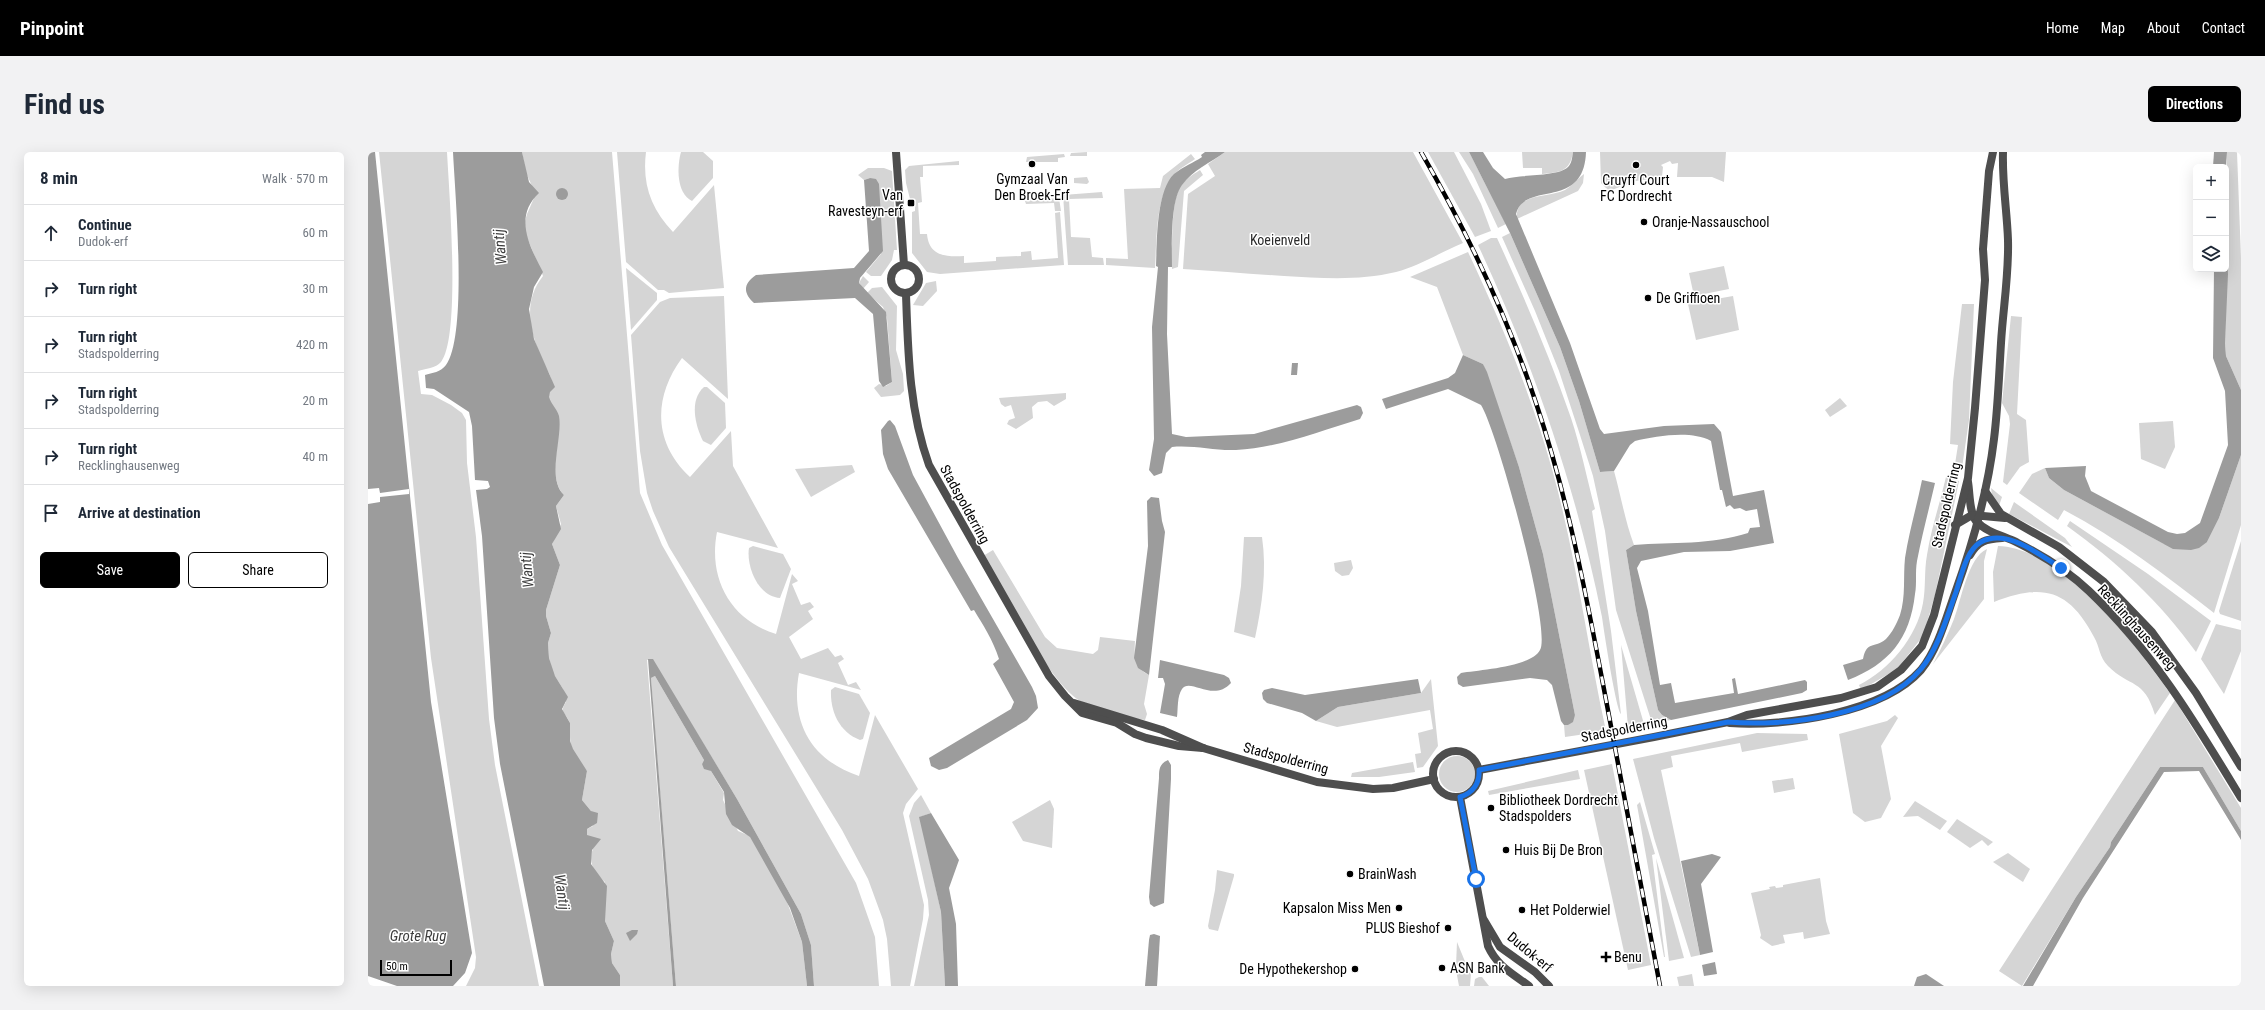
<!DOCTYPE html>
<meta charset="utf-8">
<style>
:root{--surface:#fff;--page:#f2f2f3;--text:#1f2937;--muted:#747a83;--line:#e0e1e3;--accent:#000}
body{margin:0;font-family:"Roboto Condensed",sans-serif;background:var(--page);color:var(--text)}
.controls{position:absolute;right:12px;top:12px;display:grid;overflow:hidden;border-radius:6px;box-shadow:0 4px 16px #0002}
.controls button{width:36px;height:36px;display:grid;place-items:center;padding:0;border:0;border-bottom:1px solid var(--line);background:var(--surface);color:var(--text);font:20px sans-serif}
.scale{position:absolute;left:12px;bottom:10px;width:72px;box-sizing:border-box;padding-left:4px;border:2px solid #000;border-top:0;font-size:11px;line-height:14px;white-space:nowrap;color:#000;-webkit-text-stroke:3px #fff;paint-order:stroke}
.stop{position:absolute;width:12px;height:12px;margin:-9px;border:3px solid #1a73e8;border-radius:50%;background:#fff}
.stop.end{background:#1a73e8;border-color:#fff;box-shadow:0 1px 4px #0008}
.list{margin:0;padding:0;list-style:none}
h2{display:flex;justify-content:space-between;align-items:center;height:52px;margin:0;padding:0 16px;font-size:17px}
h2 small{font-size:13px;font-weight:400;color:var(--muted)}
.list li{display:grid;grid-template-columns:26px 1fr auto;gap:12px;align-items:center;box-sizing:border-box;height:56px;padding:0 16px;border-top:1px solid var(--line)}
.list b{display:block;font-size:15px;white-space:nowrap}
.list p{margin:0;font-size:13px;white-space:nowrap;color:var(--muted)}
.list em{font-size:13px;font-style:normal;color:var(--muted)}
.actions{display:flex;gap:8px;padding:12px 16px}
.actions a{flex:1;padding:9px 0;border:1px solid var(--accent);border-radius:6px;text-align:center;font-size:14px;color:var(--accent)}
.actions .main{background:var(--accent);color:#fff}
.icon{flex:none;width:22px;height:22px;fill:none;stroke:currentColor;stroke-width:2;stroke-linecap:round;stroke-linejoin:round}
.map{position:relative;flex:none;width:1873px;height:834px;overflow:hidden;border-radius:6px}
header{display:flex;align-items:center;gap:24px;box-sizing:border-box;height:56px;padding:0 20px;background:var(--accent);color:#fff}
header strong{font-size:19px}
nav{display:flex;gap:22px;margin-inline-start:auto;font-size:14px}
.intro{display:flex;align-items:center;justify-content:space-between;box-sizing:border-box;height:96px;padding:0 24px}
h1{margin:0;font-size:28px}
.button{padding:10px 18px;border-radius:6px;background:var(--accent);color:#fff;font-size:14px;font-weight:700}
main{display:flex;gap:24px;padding:0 24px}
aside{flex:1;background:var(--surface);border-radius:6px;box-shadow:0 4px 16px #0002}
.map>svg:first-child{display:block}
</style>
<header>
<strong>Pinpoint</strong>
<nav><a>Home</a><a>Map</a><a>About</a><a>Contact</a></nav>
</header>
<div class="intro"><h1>Find us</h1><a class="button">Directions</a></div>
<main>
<aside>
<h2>8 min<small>Walk · 570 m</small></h2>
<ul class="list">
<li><svg class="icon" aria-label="ahead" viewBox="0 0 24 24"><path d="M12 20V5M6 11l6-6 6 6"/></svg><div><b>Continue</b><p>Dudok-erf</p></div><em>60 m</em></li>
<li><svg class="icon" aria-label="right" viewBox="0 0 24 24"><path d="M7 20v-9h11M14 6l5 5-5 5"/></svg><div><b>Turn right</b></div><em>30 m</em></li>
<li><svg class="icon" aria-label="right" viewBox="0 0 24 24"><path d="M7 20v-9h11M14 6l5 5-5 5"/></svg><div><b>Turn right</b><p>Stadspolderring</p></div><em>420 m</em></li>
<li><svg class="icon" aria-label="right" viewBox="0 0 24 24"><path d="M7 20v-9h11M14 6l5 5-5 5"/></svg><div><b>Turn right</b><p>Stadspolderring</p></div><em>20 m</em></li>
<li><svg class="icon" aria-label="right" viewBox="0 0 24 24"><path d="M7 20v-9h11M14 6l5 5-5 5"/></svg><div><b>Turn right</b><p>Recklinghausenweg</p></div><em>40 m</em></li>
<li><svg class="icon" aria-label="arrive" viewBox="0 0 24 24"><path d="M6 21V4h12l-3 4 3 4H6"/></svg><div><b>Arrive at destination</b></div></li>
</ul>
<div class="actions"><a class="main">Save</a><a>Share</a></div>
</aside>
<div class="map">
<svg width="1873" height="834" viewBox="0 0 1873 834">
<rect width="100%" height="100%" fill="#fff"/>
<!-- green -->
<g fill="#d5d5d5">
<path d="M11 0H79C81 38 93 185 73 210 68 216 57 217 50 219L53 242 64 243 83 253 94 261 98 268 99 311 108 385 121 567 127 613 171 834H98L107 816 108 805 63 506Z"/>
<path d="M154 0H244L272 341 294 393 488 731 507 785 511 834H446L443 793 433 762 369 647 284 507 279 508 305 834H252V823L244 811 243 802 246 789 237 769V730C224 719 219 708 227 692L219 684V677L225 674 223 659 214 648 219 619C210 610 202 598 202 585 201 580 203 573 201 569 197 560 191 561 198 550L195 537 185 521 181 506 180 491 183 481 178 464V458L192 413 184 392 193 372 188 354 196 343C180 327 191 292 191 272 191 262 184 255 181 247 180 240 185 232 183 226 181 219 176 213 174 207 161 178 155 149 175 124L158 83 156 73 159 62 166 46 165 36 158 21Z"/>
<path d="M249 0H278C274 32 283 57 305 80L346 33 356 136 301 141 296 138H290L258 110Z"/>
<path d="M313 0H335L345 9V26L324 49C308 41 309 14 313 0Z"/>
<path d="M719 0V4H702L703 1Z"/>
<path d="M857 0H1045L1095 91C1073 100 1051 114 1028 120 991 129 953 126 916 124 882 122 849 119 815 117L820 42 847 24 840 12Z"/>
<path d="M1060 0H1086L1113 52 1123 79 1107 85Z"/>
<path d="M1091 0H1101L1138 72 1130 76 1105 22Z"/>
<path d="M1154 0H1205C1202 20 1192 20 1174 22V16H1155Z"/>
<path d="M1232 0H1358L1356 30 1344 25H1309L1310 11 1304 12 1302 9 1293 13 1295 15 1294 25 1268 29 1241 39 1233 31Z"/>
<path d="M1859 0H1869L1873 106V238L1858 204 1857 191Z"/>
<path d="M696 2 697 5 690 6V10H658L659 5Z"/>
<path d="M823 2 827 7C820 12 810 17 805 24 787 48 789 87 787 116L738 113V106L760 107 756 37 792 36 795 24Z"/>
<path d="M591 9V13L555 14V25H552L554 50 550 51 552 82H559C561 104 577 105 596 104V111L628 109V105L653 104V100L663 99 664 108 690 106 687 61 692 60 696 113 572 122 559 120 544 101V60L547 59V51H543L538 31 537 18 541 14Z"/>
<path d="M500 16H516L524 19 529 98H526L524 108 513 124H503L498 120 513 102 502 26 496 28 490 23Z"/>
<path d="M832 18 835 23 816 39 810 115 804 117C804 99 803 52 811 37 816 28 824 23 832 18Z"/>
<path d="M1216 22 1215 31 1210 39 1149 67C1146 40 1182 46 1197 38 1204 34 1209 27 1216 22Z"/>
<path d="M719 25 721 30 719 32 706 31V26Z"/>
<path d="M734 40 735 46 701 47 703 85 722 86 724 105 735 106 736 113H700L695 43Z"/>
<path d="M691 46 693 59H687L686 51 658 52 657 49Z"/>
<path d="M1142 81 1192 195 1211 249 1232 320 1246 319C1253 344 1257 369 1266 393L1258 398 1268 459 1290 558 1294 563 1303 568 1284 571 1248 458 1237 379 1225 324 1212 283 1191 219 1167 159 1134 85Z"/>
<path d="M1123 86H1129C1156 145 1182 205 1203 266 1213 296 1219 327 1227 357L1224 359 1243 479 1253 562C1248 557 1236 479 1234 465 1208 336 1166 213 1110 93Z"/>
<path d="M1100 100C1133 170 1163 242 1184 317 1208 403 1219 492 1238 579L1197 585 1196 573H1200L1207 563 1175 402 1151 315 1115 212 1095 203 1069 135 1042 125Z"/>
<path d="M1356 114 1361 137 1326 144 1321 121Z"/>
<path d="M258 116 289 141V148L263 178Z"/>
<path d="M495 124 501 130 495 137 491 131Z"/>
<path d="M568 129 569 139 555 154 545 153 558 131Z"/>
<path d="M514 135 529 154 528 198 535 222 536 239 532 243 513 245 506 236 511 232 518 234 524 230 519 166 515 155 499 141 504 136Z"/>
<path d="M356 144 360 247 314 206C285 245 285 291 322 325L363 279 365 314 410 396 349 380C340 426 362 468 408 482L424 422 430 429 424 432 433 453 442 450 446 455 440 459 445 467 421 485 433 507 460 496 467 505 473 503 476 507 470 511 480 533 488 530 493 538 431 521C422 570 443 608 491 624L507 563 550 637 538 652 535 661 556 753 555 767 542 834H523L519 787 515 768 500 727 474 678 301 395 285 359 279 341 272 299 263 183 292 150 302 146Z"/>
<path d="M1365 144 1371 178 1328 188 1320 152Z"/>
<path d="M1594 152H1606L1601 268 1594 316 1587 312 1590 293 1582 292 1585 230Z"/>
<path d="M1643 164 1654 165 1649 262 1658 268 1661 310 1652 315 1639 333 1635 330 1642 272 1641 264 1634 251Z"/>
<path d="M336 235H339L357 251 358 276 343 293 335 289C327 273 321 248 336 235Z"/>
<path d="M698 241V247L686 254 679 249 670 250 664 255 665 266 648 277 639 272 641 268 647 266 643 253 637 255 633 252 631 246Z"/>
<path d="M1472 246 1479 254 1462 265 1457 258Z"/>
<path d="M1805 269 1807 295 1797 317 1773 307 1771 271Z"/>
<path d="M1873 303V373L1846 461C1798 424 1750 386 1696 358L1690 368 1651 341 1664 322 1677 316 1681 326 1696 338 1796 392 1839 390 1851 366Z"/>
<path d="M484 313 487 320 443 345 427 317Z"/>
<path d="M1578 325 1591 329 1567 443 1555 484 1529 517 1493 538 1491 533C1521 518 1549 485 1555 451 1558 435 1556 419 1559 403 1563 377 1572 351 1578 325Z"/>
<path d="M1623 336 1634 345 1631 354 1624 343Z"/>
<path d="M1646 350 1697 386 1704 395 1641 362Z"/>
<path d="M1702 369 1780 422 1843 469 1828 500C1793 451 1748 409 1699 374Z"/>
<path d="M876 385H894C899 419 894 453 887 486L866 480 873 434Z"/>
<path d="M1873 389V469L1852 462 1851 459Z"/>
<path d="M385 394 415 402 423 417 412 446C390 445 378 414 381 396Z"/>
<path d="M1630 394C1695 396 1767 492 1802 541L1787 563C1776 526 1762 536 1740 514 1731 505 1732 495 1726 485 1701 437 1674 431 1626 450L1625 420Z"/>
<path d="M1619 397 1616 409V447L1565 512C1573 497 1580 482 1586 467 1593 449 1600 405 1619 397Z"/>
<path d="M625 398 677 485 689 496 725 502 730 498 732 485 767 489C766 504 766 516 781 523L776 552 779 562 777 568C761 566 726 557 712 549 681 531 635 438 615 404Z"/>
<path d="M983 408 985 416 981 423 974 424 967 419 966 411Z"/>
<path d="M1848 472 1873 478V499L1856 542 1833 507Z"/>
<path d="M1253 493 1276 572 1260 575Z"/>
<path d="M287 524 336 608 334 612 343 619 356 641 355 648 370 679 382 684 416 742 434 790 439 834H308L286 567 283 526Z"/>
<path d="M1063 527 1070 594 1055 615 1049 616 1047 602 1053 601 1050 581 1065 577 1062 558 969 575 948 569 970 555 1053 541Z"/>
<path d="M467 535 491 542 502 561 495 587 492 588C471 580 462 559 463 538Z"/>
<path d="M1807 548 1873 656V679L1835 615H1792L1743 690 1742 695 1708 745 1654 834 1631 819Z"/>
<path d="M1527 563 1530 566 1513 594 1523 647 1513 666 1497 670 1485 661 1471 582 1519 569Z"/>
<path d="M1389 581 1439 582 1440 588 1374 600 1372 591 1303 604 1305 615 1293 618 1332 803 1323 805 1286 686 1265 607Z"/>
<circle cx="1089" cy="622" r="18"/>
<path d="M1045 610 1047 620 1011 625H983L984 621Z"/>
<path d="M1244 612 1283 813 1260 818 1216 618Z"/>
<path d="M1210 618 1212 627 1121 643 1120 639Z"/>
<path d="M1425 626 1427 637 1406 641 1404 629Z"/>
<path d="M553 643 563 661 552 665 573 760 577 834H546L561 763 560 748 541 664 546 651Z"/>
<path d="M682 648 686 657 684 696 655 689 644 670Z"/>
<path d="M1547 649 1579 669 1572 678 1550 664 1535 665Z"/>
<path d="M1272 650 1287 702 1284 703 1297 805H1296L1269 653Z"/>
<path d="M1589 667 1625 690 1620 694 1614 688 1602 696 1579 680Z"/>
<path d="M1640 701 1662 717 1655 730 1625 710Z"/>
<path d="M1288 706 1316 806 1301 809Z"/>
<path d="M849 718 866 722V724L850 779 841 777 840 774 847 738Z"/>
<path d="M1452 726 1458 769 1462 782 1436 787 1435 780 1415 783 1417 791 1404 794 1392 786 1393 783 1383 741 1402 737 1401 735 1407 734 1408 736 1415 735V733Z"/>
<path d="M1089 790 1098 812 1095 814H1088Z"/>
<path d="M1091 817 1099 818 1103 822 1102 834H1091L1088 818Z"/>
<path d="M1324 822 1326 834H1311L1309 825Z"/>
<path d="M1111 825H1114L1121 834H1106L1107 827Z"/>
</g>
<!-- water -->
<g fill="#9c9c9c">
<path d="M0 0H7L63 550 104 801 97 821 85 834H29L0 824Z"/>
<path d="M85 0H154L161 30 171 41C145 65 162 95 175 120L166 135 161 157 166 187 187 235 182 240 181 245C183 252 189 257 191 264 195 286 178 326 196 343L188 354 193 377 184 392 192 413 178 458V464L183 481 180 491 181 506 187 524 200 545 194 557 202 571V589L205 597 219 619 214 648 223 659 230 661 229 671 219 677V683L233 687 224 698 223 712 239 734 237 769 246 789 243 802 244 811 252 823V834H176L132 612 126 566 114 384 108 338 119 337 122 335 120 329 107 328 104 274 101 260 66 237 58 236 57 223C64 221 73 220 78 213 100 182 87 42 85 0Z"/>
<path d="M837 0H857C842 11 825 18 814 33 802 49 804 95 804 115H800L799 182 804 282 818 285 886 282 989 253 993 255 995 261 992 267C952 279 910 296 868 298 847 299 826 293 804 295L798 301 794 321 786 324 781 318 786 287 784 175 790 115 788 114C789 91 788 39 806 22 816 14 825 11 834 5L833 3Z"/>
<path d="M1101 0H1115L1125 16 1137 27C1153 22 1190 25 1200 15 1204 11 1204 6 1205 0H1218C1216 59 1157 28 1148 62L1202 191 1232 277 1236 282 1296 274 1346 272 1353 280 1365 344 1396 338 1406 391 1362 399 1316 400 1273 409 1269 416 1280 459 1292 533 1303 531 1307 551 1366 541 1364 527 1367 526 1370 542 1437 528 1439 530V538L1434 541 1303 568 1294 563 1290 558 1268 459 1258 398 1266 393C1304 390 1343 393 1380 381L1382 376 1392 375 1389 357 1378 359 1372 356 1366 357 1362 353 1358 355 1354 338H1352L1343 289C1323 278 1289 284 1267 289L1262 293 1246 319 1232 320 1211 249 1192 195 1142 81Z"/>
<path d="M1846 0H1859L1858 15H1845Z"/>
<path d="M502 26 508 27 511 32 515 99 492 126 491 131 518 160 524 230 515 235 511 229 505 162 487 146 386 151C375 141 375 132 388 123L486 116 501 99 496 28Z"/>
<circle cx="194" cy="42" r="6"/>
<path d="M1858 76 1860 122 1857 191 1858 204 1873 238V303L1851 366 1839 390 1831 396 1823 398 1805 397 1696 338 1681 326 1677 316 1718 314 1717 324 1723 339 1800 380 1809 382 1817 381 1832 371 1860 293 1857 239 1845 206 1846 117H1858Z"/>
<path d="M1095 203 1115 212 1119 220 1151 315 1175 402 1207 563 1205 570 1200 573H1196L1193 569 1184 533 1179 528 1162 526 1095 535 1090 532 1089 525 1093 521C1112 518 1163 515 1172 498 1184 478 1129 278 1113 253L1080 237 1018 257 1014 247 1080 226 1087 221Z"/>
<path d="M924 211H930L929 223H923Z"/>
<path d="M522 268 527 274 545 323 590 406 664 535 668 544 670 556 659 568 579 616 571 618 563 614 561 606 643 557 646 550 625 512 631 507C625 488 615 473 606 458L603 459 520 317 515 302 513 278 520 269Z"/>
<path d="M1554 328 1567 331C1561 357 1554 383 1549 409 1547 420 1549 431 1547 442 1542 487 1521 512 1480 528L1475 513 1495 507C1499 488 1506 497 1518 487 1524 481 1529 471 1532 463 1538 444 1535 425 1537 406 1541 380 1549 353 1554 328Z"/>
<path d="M783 345 791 346 794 369 797 380 781 523 770 516 766 506 780 394 779 349Z"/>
<path d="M280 507H285L369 647 433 762 443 793 446 834H439L434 790 422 756 382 685 364 673 358 662 356 640 343 619 336 617 334 612 336 608 287 524 283 526 308 834H305Z"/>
<path d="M792 508 856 523 861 526 863 531C845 551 822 525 814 537 809 544 810 557 809 565L792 561 797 532 795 526H790Z"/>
<path d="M1050 527 1053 541 970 555 948 569 934 561 899 551 895 547 894 541 896 538 904 536 937 543Z"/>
<path d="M800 608 803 613V627L796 751 786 755 782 752 781 745 791 626C791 618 791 612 800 608Z"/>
<path d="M1792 615H1835L1873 679V688L1831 619 1796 620 1715 746 1665 834H1655L1708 745 1742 695 1743 690Z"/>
<path d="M563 661 591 708 581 736 588 772 590 834H577L573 760 551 665Z"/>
<path d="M1344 702 1353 705 1333 732 1345 800 1332 803 1313 709Z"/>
<path d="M264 778H270L269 782 262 789 258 781Z"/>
<path d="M786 782 792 784 789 834H777L781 788 782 783Z"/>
<path d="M1347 810 1349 822 1336 824 1334 813Z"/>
<path d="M1558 822 1576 834H1546L1549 825Z"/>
</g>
<!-- pier -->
<path fill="#fff" d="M11 336 12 341 41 337V342L12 345V350L0 352V337Z"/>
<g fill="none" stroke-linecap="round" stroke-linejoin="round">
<!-- tertiary -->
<g stroke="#4e4e4e" stroke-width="8">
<path d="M528 0 536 113"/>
<circle cx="537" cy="127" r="14"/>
<path d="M538 142C540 200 541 258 561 313L681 524 697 544 714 561 749 571 767 582 778 586 811 594 835 596"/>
<path d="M1600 330C1602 341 1601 360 1608 369 1619 381 1637 384 1650 391 1676 404 1700 419 1721 439 1786 501 1827 570 1873 646"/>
<path d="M1617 339 1633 362 1691 395 1736 430 1784 480 1828 541 1873 615"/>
<path d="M1587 373 1604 363 1637 366"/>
<path d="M1602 403C1610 389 1618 387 1634 386"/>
<path d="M706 551 794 578 835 596 949 630 1005 637 1025 636 1066 627"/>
<path d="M1362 571C1417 575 1515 561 1553 518 1570 497 1578 466 1587 441 1604 394 1620 337 1626 287 1630 255 1631 223 1633 191 1635 157 1641 123 1640 88 1639 59 1634 30 1635 0"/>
<circle cx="1088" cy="622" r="23"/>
<path d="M1111 618 1286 585 1360 570 1379 563 1473 546 1509 535 1533 518 1554 494 1566 463 1600 326 1607 256 1617 128 1615 97 1621 19 1625 0"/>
<path d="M1092 645 1120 794C1129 814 1144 821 1161 834"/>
<path d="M1116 768 1132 795 1167 820 1181 834"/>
</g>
<defs>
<path id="rail" d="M1053 0C1099 80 1139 163 1168 251 1199 343 1217 437 1235 532 1254 633 1273 733 1292 834"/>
</defs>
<!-- rail casing -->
<use href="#rail" stroke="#000" stroke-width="4.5"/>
<!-- rail -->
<use href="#rail" stroke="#fff" stroke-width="3" stroke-dasharray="9" stroke-linecap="butt"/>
</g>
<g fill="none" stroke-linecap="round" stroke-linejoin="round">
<!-- route -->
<path stroke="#1a73e8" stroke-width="5" d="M1108 727 1092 645C1105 641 1112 631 1111 618L1360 570C1416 575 1514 564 1553 517 1570 497 1579 465 1588 440 1593 425 1598 398 1613 390 1640 376 1671 403 1693 416"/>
</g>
<!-- markers -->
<g fill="#000" stroke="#fff" stroke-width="1.5">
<circle cx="664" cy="12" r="4"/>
<circle cx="1268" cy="13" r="4"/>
<rect x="539" y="47" width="8" height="8" rx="2"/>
<circle cx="1276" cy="70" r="4"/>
<circle cx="1280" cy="146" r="4"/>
<circle cx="1123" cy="656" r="4"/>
<circle cx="1138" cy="698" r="4"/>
<circle cx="982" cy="722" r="4"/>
<circle cx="1031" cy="756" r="4"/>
<circle cx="1154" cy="758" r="4"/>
<circle cx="1080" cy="776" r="4"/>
<path d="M1236 799h4v4h4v4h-4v4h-4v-4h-4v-4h4z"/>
<circle cx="1074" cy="816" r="4"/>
<circle cx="987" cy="817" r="4"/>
</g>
<g text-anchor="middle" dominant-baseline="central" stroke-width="3" stroke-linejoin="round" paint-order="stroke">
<!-- poi labels -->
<g font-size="14" fill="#000" stroke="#fff" text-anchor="start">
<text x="664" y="27" text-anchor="middle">Gymzaal Van<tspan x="664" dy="16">Den Broek-Erf</tspan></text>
<text x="1268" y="28" text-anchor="middle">Cruyff Court<tspan x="1268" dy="16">FC Dordrecht</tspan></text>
<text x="535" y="43" text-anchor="end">Van<tspan x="535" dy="16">Ravesteyn-erf</tspan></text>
<text x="1284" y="70">Oranje-Nassauschool</text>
<text x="1288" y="146">De Griffioen</text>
<text x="1131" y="648">Bibliotheek Dordrecht<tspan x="1131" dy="16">Stadspolders</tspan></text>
<text x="1146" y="698">Huis Bij De Bron</text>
<text x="990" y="722">BrainWash</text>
<text x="1023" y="756" text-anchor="end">Kapsalon Miss Men</text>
<text x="1162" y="758">Het Polderwiel</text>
<text x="1072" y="776" text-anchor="end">PLUS Bieshof</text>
<text x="1246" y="805">Benu</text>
<text x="1082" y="816">ASN Bank</text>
<text x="979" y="817" text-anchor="end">De Hypothekershop</text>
</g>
<!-- park labels -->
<g font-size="14" fill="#2c2c2c" stroke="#fff">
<text x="912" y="88">Koeienveld</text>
</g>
<!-- street labels -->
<g font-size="14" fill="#000" stroke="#fff">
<text transform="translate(597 352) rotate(61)">Stadspolderring</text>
<text transform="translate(1578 353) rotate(-77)">Stadspolderring</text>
<text transform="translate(1769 475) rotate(48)">Recklinghausenweg</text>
<text transform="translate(1256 577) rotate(-11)">Stadspolderring</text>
<text transform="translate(918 606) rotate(15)">Stadspolderring</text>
<text transform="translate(1162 800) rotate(40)">Dudok-erf</text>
</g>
<!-- water labels -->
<g font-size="15" font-style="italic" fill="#3d3d3d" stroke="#fff">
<text transform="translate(132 95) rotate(-95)">Wantij</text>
<text transform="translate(159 418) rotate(-95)">Wantij</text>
<text transform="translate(194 740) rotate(82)">Wantij</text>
<text x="50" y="784">Grote Rug</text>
</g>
</g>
</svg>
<div class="controls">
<button>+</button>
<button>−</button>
<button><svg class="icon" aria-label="layers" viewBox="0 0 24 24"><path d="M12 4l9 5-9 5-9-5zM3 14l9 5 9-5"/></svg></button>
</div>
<div class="scale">50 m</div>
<div class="stop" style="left:1108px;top:727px"></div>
<div class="stop end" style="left:1693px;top:416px"></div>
</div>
</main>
